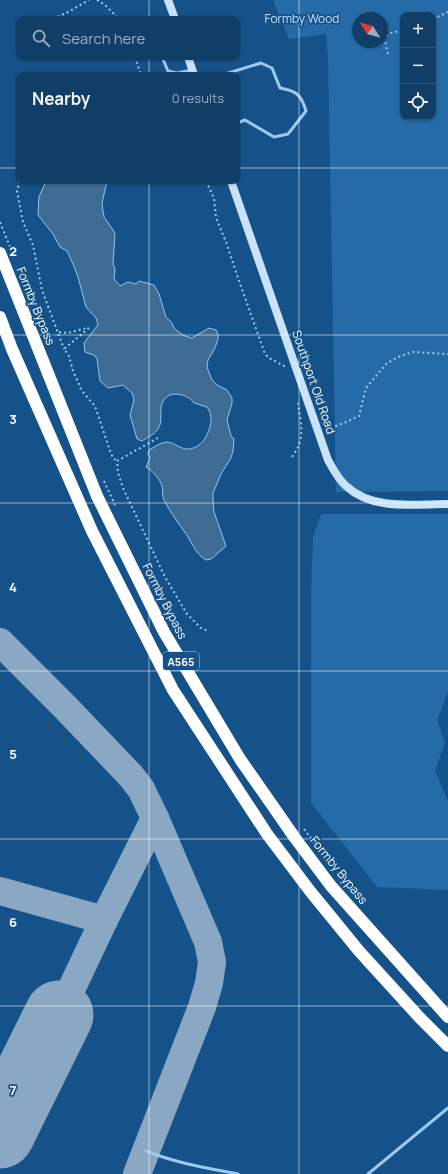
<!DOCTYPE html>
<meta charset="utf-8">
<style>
:root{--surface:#103e67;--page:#1e4970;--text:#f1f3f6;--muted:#9caec0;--line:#30577b}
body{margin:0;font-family:Manrope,sans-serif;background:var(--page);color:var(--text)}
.controls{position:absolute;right:12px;top:12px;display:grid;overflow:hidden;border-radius:8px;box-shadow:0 1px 3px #0004}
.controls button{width:36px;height:36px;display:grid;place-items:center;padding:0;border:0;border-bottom:1px solid var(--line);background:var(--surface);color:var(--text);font:20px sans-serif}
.compass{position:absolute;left:352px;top:12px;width:36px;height:36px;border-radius:50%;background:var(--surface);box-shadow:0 1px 3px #0004;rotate:306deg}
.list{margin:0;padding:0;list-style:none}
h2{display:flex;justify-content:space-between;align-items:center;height:52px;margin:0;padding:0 16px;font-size:17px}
h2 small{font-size:13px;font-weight:400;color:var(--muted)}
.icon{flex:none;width:22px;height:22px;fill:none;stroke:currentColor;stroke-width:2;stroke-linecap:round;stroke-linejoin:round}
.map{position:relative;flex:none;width:448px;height:1174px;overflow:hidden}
.search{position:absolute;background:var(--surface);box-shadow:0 1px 3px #0004;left:16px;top:16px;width:224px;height:44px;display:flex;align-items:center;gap:10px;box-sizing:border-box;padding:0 14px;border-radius:8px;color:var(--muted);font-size:15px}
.panel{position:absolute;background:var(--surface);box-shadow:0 1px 3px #0004;left:16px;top:72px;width:224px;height:112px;border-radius:8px}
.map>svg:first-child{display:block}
</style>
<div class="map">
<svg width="448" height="1174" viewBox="0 0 448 1174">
<rect width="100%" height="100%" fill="#155289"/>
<!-- green -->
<g fill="#246ba7" fill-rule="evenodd">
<path d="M273 0H448V491L336 492 328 57 326 34 289 39ZM403 15H433V117H403ZM358 18H382V42H358Z"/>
<path d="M321 514H448V692L437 720 445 743 435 771 448 801V890L377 887 311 803V594L313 537Z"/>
</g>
<!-- water -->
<path fill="#3f6c94" stroke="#8fc6f2" d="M46 181H107L102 203 103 211 104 217 115 233 113 264 115 269 114 279 120 286 128 282 136 284 139 281 154 285 159 294 166 317 172 323 174 328 180 333 185 336 192 338 209 328 216 330 218 334V339L215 348 208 360 207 366 208 370 212 380 217 385 227 390 232 398V403L227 420 231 436 234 439 233 451 231 458 221 474 213 493V499L214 512 226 546 211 559 206 560C194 553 192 541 184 531 177 521 170 512 165 502 162 497 163 491 162 486 160 479 153 471 146 467L150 458 148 454 149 450C154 447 160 443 166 442 173 442 179 448 186 449 202 450 211 432 211 418 211 414 209 410 207 407L194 403C188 394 170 390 164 400 157 409 165 422 157 430 154 435 146 438 142 441L137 439 130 415 134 400 132 393 123 385 108 388 100 381 97 359 94 355 85 352 84 343 97 326 98 324 96 318 86 307 78 277 73 264 67 251 60 247 53 234 38 215 39 197Z"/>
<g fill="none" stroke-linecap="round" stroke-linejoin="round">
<!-- taxiway -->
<g stroke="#8aa8c4" stroke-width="28">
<path d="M0 642 66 708 131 776 141 789 155 818 208 942 212 962 209 983 202 1007 137 1174"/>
<path d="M0 891 104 920"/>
<path d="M59 1015 104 920 155 818"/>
</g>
<!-- runway -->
<path stroke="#8aa8c4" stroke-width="69" d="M0 1134 59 1015"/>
<!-- path -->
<g stroke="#9dc9ef" stroke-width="2" stroke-dasharray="2 3" stroke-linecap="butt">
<path d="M97 0 105 5 119 19"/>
<path d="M53 19 70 11 89 0"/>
<path d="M433 19 448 12"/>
<path d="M388 54 384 37 391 33 403 30"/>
<path d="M135 57 141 75"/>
<path d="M20 181 17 191 23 222 33 245 42 290 64 349"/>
<path d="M206 181 214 198 216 218 226 242 238 278 265 354 269 358 286 367"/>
<path d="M0 222 10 247"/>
<path d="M89 328 64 349 69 356 73 371 82 391 95 406 110 451 113 458 117 461"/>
<path d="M59 332C69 335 78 329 88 328"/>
<path d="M326 430 346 422 359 416 366 388 386 364 398 357 413 352 448 354"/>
<path d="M158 438 117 461 118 473 123 488 165 577 187 614 201 628 208 631"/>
<path d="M292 457C306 438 301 425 298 403"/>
<path d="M104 481 115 505"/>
<path d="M304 829 351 891"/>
</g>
<!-- lane -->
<g stroke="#9dc9ef" stroke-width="3">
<path d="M162 57 168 71 177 73 192 70"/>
<path d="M222 75 261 63 272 68 280 88C296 91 301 94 306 111L288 134 274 137 245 120 237 123"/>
<path d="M146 1151C176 1163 207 1168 238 1174"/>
<path d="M368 1174 448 1108"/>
</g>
<!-- secondary -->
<g stroke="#cae3fa" stroke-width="8">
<path d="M168 0 175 19"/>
<path d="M188 57 194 75"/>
<path d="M231 181 328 460C333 469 338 479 346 486 373 511 414 504 448 504"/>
</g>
<!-- highway -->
<g stroke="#fff" stroke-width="12">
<path d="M0 253 97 496 164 632 240 759 295 838 331 886 448 1017"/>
<path d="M0 317 12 349 92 531 173 690 267 834 310 891 359 951 420 1018 448 1046"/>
</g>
</g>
<!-- grid -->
<path fill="none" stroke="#fff" stroke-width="1" stroke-opacity="0.55" d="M149 0V19M299 0V1174M149 57V75M0 168H19M237 168H448M149 181V1174M0 335H448M0 503H448M0 671H448M0 839H448M0 1006H448"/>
<g text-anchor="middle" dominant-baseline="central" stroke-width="3.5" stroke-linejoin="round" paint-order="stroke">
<!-- shield labels -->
<rect fill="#155289" stroke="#b9cbdc" stroke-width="1" x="163" y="652" width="36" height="18" rx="3"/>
<g font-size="11" font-weight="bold" fill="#fff">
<text x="181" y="661">A565</text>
</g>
<!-- park labels -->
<g font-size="12" fill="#c3e1fb" stroke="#155289">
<text x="302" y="18">Formby Wood</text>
</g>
<!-- street labels -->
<g font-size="12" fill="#fff" stroke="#155289">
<text transform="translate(36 306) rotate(68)">Formby Bypass</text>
<text transform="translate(314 382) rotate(71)">Southport Old Road</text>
<text transform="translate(165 601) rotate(63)">Formby Bypass</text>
<text transform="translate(339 870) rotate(51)">Formby Bypass</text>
</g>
</g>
<g font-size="13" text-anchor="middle" font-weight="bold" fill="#fff" stroke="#155289" stroke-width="3.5" stroke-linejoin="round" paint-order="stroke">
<text x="13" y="256">2</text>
<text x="13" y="424">3</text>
<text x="13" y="592">4</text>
<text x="13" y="759">5</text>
<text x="13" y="927">6</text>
<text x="13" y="1095">7</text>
</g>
</svg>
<div class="controls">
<button>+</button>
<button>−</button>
<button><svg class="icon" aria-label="locate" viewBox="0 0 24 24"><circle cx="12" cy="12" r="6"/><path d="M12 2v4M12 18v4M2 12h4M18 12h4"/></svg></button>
</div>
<svg class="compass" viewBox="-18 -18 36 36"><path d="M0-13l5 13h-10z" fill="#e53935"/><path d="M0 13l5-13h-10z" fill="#9caec0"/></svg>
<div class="search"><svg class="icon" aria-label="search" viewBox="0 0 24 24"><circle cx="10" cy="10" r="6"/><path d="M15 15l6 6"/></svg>Search here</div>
<section class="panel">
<h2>Nearby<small>0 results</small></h2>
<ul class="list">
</ul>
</section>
</div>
